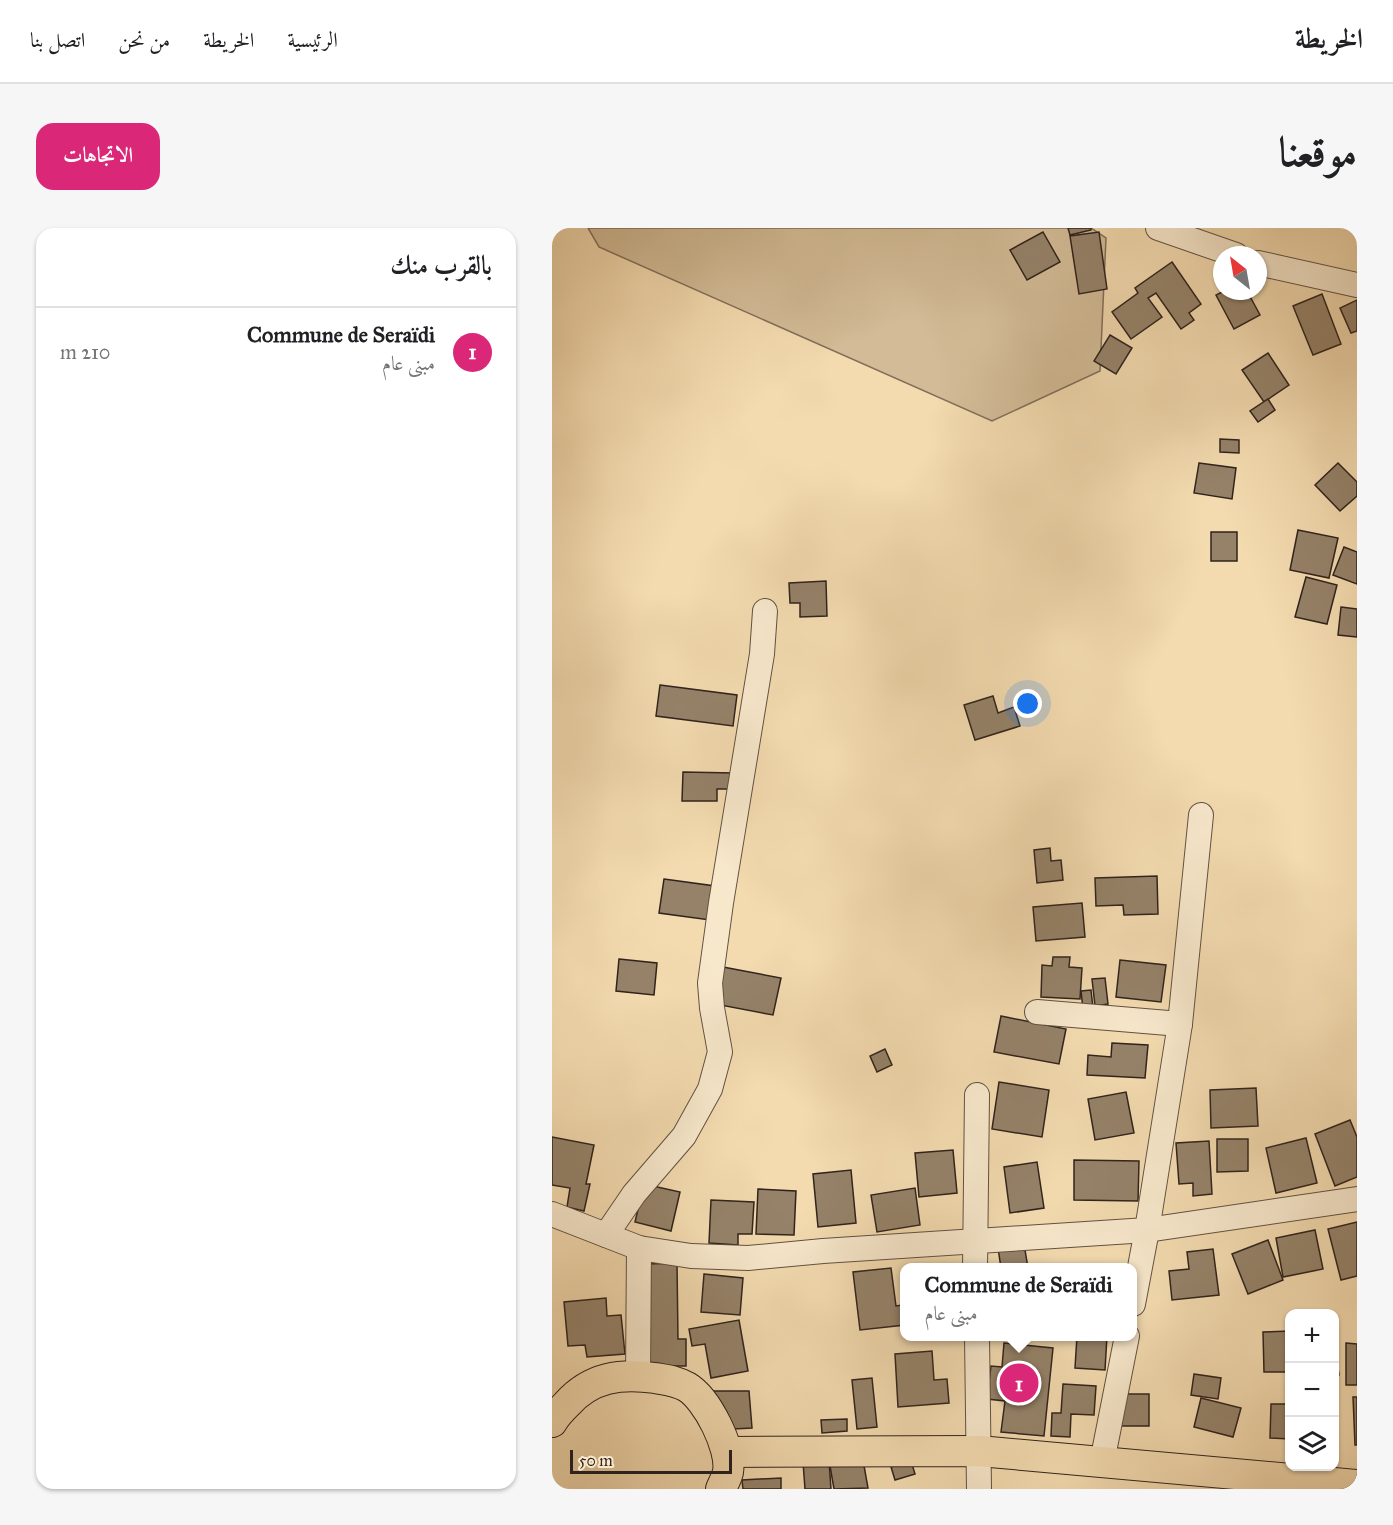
<!DOCTYPE html>
<html lang="ar">
<meta charset="utf-8">
<style>
:root{--surface:#fff;--page:#f6f6f6;--text:#202124;--muted:#757577;--line:#e0e0e0;--accent:#db2777}
body{margin:0;font-family:"IM FELL Great Primer",Amiri,serif;background:var(--page);color:var(--text);direction:rtl}
.controls{position:absolute;right:18px;bottom:18px;display:grid;overflow:hidden;border-radius:12px;box-shadow:0 2px 4px #0004}
.controls button{width:54px;height:54px;display:grid;place-items:center;padding:0;border:0;border-bottom:2px solid var(--line);background:var(--surface);color:var(--text);font:30px sans-serif}
.compass{position:absolute;left:661px;top:18px;width:54px;height:54px;border-radius:50%;background:var(--surface);box-shadow:0 2px 4px #0004;rotate:329deg}
.scale{position:absolute;left:18px;bottom:15px;width:162px;box-sizing:border-box;padding-left:6px;border:3px solid #30231d;border-top:0;font-size:16px;line-height:21px;white-space:nowrap;color:#30231d;-webkit-text-stroke:4px #f7e7cb;paint-order:stroke}
.you{position:absolute;left:476px;top:476px;width:21px;height:21px;margin:-15px;border:4px solid #fff;border-radius:50%;background:#1a73e8;box-shadow:0 0 0 9px #1a73e833}
.badge{display:grid;place-items:center;width:39px;height:39px;border-radius:50%;background:var(--accent);color:#fff;font-size:20px;font-weight:700}
.pin{position:absolute;translate:-50% -50%;border:3px solid #fff;box-shadow:0 2px 6px #0006}
.popup{position:absolute;left:348px;top:1035px;width:237px;height:78px;box-sizing:border-box;display:grid;place-content:center;border-radius:12px;background:var(--surface);filter:drop-shadow(0 2px 4px #0005);font-size:20px;white-space:nowrap;color:var(--muted)}
.popup b{font-size:22px;color:var(--text)}
.popup::after{content:'';position:absolute;left:50%;top:100%;margin-left:-12px;border:12px solid transparent;border-top-color:var(--surface)}
.list{margin:0;padding:0;list-style:none}
h2{display:flex;justify-content:space-between;align-items:center;height:78px;margin:0;padding:0 24px;font-size:26px}
h2 small{font-size:20px;font-weight:400;color:var(--muted)}
.list li{display:grid;grid-template-columns:39px 1fr auto;gap:18px;align-items:center;box-sizing:border-box;height:90px;padding:0 24px;border-top:2px solid var(--line)}
.list b{display:block;font-size:22px;white-space:nowrap}
.list p{margin:0;font-size:20px;white-space:nowrap;color:var(--muted)}
.list em{font-size:20px;font-style:normal;color:var(--muted)}
.icon{flex:none;width:33px;height:33px;fill:none;stroke:currentColor;stroke-width:2;stroke-linecap:round;stroke-linejoin:round}
.map{position:relative;flex:none;width:805px;height:1261px;overflow:hidden;direction:ltr;border-radius:18px}
header{display:flex;align-items:center;gap:36px;box-sizing:border-box;height:84px;padding:0 30px;background:var(--surface);border-bottom:2px solid var(--line)}
header strong{font-size:28px}
nav{display:flex;gap:33px;margin-inline-start:auto;font-size:21px}
.intro{display:flex;align-items:center;justify-content:space-between;box-sizing:border-box;height:144px;padding:0 36px}
h1{margin:0;font-size:42px}
.button{padding:15px 27px;border-radius:18px;background:var(--accent);color:#fff;font-size:21px;font-weight:700}
main{display:flex;gap:36px;padding:0 36px}
aside{flex:1;background:var(--surface);border-radius:18px;box-shadow:0 2px 4px #0004}
.map>svg:first-child{display:block}
</style>
<header>
<strong>الخريطة</strong>
<nav><a>الرئيسية</a><a>الخريطة</a><a>من نحن</a><a>اتصل بنا</a></nav>
</header>
<div class="intro"><h1>موقعنا</h1><a class="button">الاتجاهات</a></div>
<main>
<div class="map">
<svg width="805" height="1261" viewBox="0 0 805 1261">
<rect width="100%" height="100%" fill="#f3daaf"/>
<filter id="stains"><feTurbulence type="fractalNoise" baseFrequency=".00333" numOctaves="4"/><feColorMatrix values="0 0 0 0 .2 0 0 0 0 .09 0 0 0 0 .02 0 0 0 .5 -.17"/></filter>
<radialGradient id="worn" r=".72"><stop offset=".6" stop-color="#630" stop-opacity="0"/><stop offset="1" stop-color="#630" stop-opacity=".3"/></radialGradient>
<!-- green -->
<path fill="#d2bb96" stroke="#816f5a" stroke-width="1.5" d="M36 0H539L554 10 548 143 440 193 47 19Z"/>
<!-- building -->
<g fill="#958269" stroke="#30231d" stroke-width="1.5">
<path d="M516 0H539V2L518 7Z"/>
<path d="M491 4 508 34 475 52 458 22Z"/>
<path d="M547 4 555 61 527 66 518 8Z"/>
<path d="M620 34 649 76 637 85 642 92 629 101 604 65 596 70 610 89 579 111 560 84 586 65 583 60Z"/>
<path d="M672 63H695L708 87 682 101 664 67Z"/>
<path d="M770 66 789 116 761 127 741 78Z"/>
<path d="M805 72V103L799 105 788 80Z"/>
<path d="M558 107 580 120 564 146 542 133Z"/>
<path d="M716 125 737 157 712 174 690 142Z"/>
<path d="M716 171 723 182 706 194 698 183Z"/>
<path d="M668 211 687 212V225L668 224Z"/>
<path d="M647 235 684 240 680 271 642 265Z"/>
<path d="M786 235 805 254V268L788 283 763 257Z"/>
<path d="M746 302 786 310 777 350 738 342Z"/>
<rect x="659" y="304" width="26" height="29"/>
<path d="M792 319 805 324V356L781 347Z"/>
<path d="M754 349 785 357 775 396 743 389Z"/>
<path d="M274 353 275 388 248 389V375H238L237 355Z"/>
<path d="M789 379 805 381V409L786 407Z"/>
<path d="M108 457 185 467 181 498 104 488Z"/>
<path d="M441 468 446 485 462 479 468 498 423 512 412 477Z"/>
<path d="M131 544 182 545V561H165V573H130Z"/>
<path d="M498 620 499 633 509 632 511 652 485 655 482 622Z"/>
<path d="M605 648 606 686 572 687 571 677 544 678 543 650Z"/>
<path d="M112 651 163 658 158 692 107 685Z"/>
<path d="M530 675 533 709 484 713 481 679Z"/>
<path d="M501 729H518L517 739 530 740 528 771 489 769 490 737 500 738Z"/>
<path d="M67 731 105 735 102 767 64 763Z"/>
<path d="M568 732 614 737 609 774 564 769Z"/>
<path d="M171 739 229 750 221 787 163 776Z"/>
<path d="M553 750 556 776 543 778 540 751Z"/>
<path d="M539 762 541 780 531 781 529 763Z"/>
<path d="M449 788 514 801 507 836 442 824Z"/>
<path d="M560 815 596 817 593 850 535 847 536 827 559 829Z"/>
<path d="M333 821 340 837 325 844 318 828Z"/>
<path d="M447 854 497 862 490 909 440 901Z"/>
<path d="M704 860 706 898 659 900 658 862Z"/>
<path d="M574 864 582 905 543 912 536 871Z"/>
<path d="M798 892 805 909V949L783 958 763 906Z"/>
<path d="M0 909 42 917 34 956H38L32 983 15 979 18 960 0 957Z"/>
<path d="M754 910 765 955 724 965 714 920Z"/>
<path d="M665 911H696V943L665 944Z"/>
<path d="M657 913 660 966 641 968V955L627 956 624 915Z"/>
<path d="M401 922 405 965 367 969 363 925Z"/>
<path d="M522 932 587 933 586 973 522 972Z"/>
<path d="M485 934 492 980 458 985 452 939Z"/>
<path d="M299 942 304 995 266 999 261 946Z"/>
<path d="M92 956 128 964 119 1003 83 994Z"/>
<path d="M363 960 368 997 325 1004 319 967Z"/>
<path d="M206 961 244 963 242 1007 204 1006Z"/>
<path d="M159 972 202 974 200 1006H186V1017L157 1015Z"/>
<path d="M805 994V1048L789 1052 776 1001Z"/>
<path d="M763 1002 771 1041 731 1049 724 1010Z"/>
<path d="M716 1012 731 1052 696 1066 680 1026Z"/>
<path d="M472 1016 476 1040H449L446 1020Z"/>
<path d="M661 1021 667 1067 620 1072 617 1043 637 1041 635 1024Z"/>
<path d="M125 1035 126 1111H134V1138H96L95 1036Z"/>
<path d="M339 1040 344 1078 350 1077 353 1097 308 1102 301 1044Z"/>
<path d="M152 1046 191 1050 188 1087 149 1084Z"/>
<path d="M54 1070 55 1088 69 1087 73 1126 35 1129 33 1117 16 1118 12 1074Z"/>
<path d="M187 1092 196 1143 159 1150 153 1116 140 1118 137 1101Z"/>
<path d="M738 1103V1144H712L711 1104Z"/>
<path d="M525 1108H555L553 1142 523 1140Z"/>
<path d="M782 1113 787 1147 782 1148Z"/>
<path d="M452 1115 501 1120 492 1208 449 1204 453 1173 435 1171 439 1138 450 1139Z"/>
<path d="M794 1115 805 1116V1157H794Z"/>
<path d="M380 1123 382 1152 395 1151 397 1175 346 1179 343 1126Z"/>
<path d="M642 1146 669 1150 666 1171 639 1167Z"/>
<path d="M320 1150 325 1199 305 1201 300 1152Z"/>
<path d="M511 1156 544 1158 542 1187 519 1186 518 1209 499 1208 500 1185H509Z"/>
<path d="M151 1163H197L200 1200 181 1201Z"/>
<path d="M564 1166H597V1198H565Z"/>
<path d="M801 1169H805V1217H803Z"/>
<path d="M649 1170 689 1180 681 1209 642 1199Z"/>
<path d="M719 1176H738V1211L718 1210Z"/>
<path d="M295 1191V1203L270 1205 269 1192Z"/>
<path d="M277 1232 279 1261H253L251 1234Z"/>
<path d="M311 1232 316 1260 282 1261 278 1238Z"/>
<path d="M359 1233 363 1246 343 1252 339 1239Z"/>
<path d="M229 1250V1261H191L190 1252Z"/>
</g>
<g fill="none" stroke-linecap="round" stroke-linejoin="round">
<defs>
<g id="minor">
<path d="M606 0 684 27"/>
<path d="M706 35 805 57"/>
<path d="M485 784 628 796"/>
<path d="M0 986 87 1020 139 1028 196 1030 271 1023 595 1002 805 971"/>
<path d="M54 1007 82 966 132 908 158 861 168 824 160 780 158 755 169 675 210 426 213 383"/>
<path d="M423 1040 425 867"/>
<path d="M581 1076 595 1002 628 796 649 587"/>
<path d="M425 1108 427 1261"/>
<path d="M86 1148 87 1020"/>
<path d="M550 1234 575 1108"/>
</g>
<g id="major">
<path d="M0 1194C4 1187 9 1182 15 1176 39 1149 69 1145 103 1150 114 1152 125 1153 135 1159 155 1171 180 1220 176 1244 175 1249 171 1256 169 1261"/>
<path d="M175 1224 427 1223 805 1257"/>
</g>
</defs>
<!-- minor casing -->
<use href="#minor" stroke="#615142" stroke-width="26"/>
<!-- major casing -->
<use href="#major" stroke="#30231d" stroke-width="32"/>
<!-- minor -->
<use href="#minor" stroke="#f7e7cb" stroke-width="24"/>
<!-- major -->
<use href="#major" stroke="#f3daaf" stroke-width="30"/>
</g>
<rect width="100%" height="100%" filter="url(#stains)"/>
<rect width="100%" height="100%" fill="url(#worn)"/>
</svg>
<div class="controls">
<button>+</button>
<button>−</button>
<button><svg class="icon" aria-label="layers" viewBox="0 0 24 24"><path d="M12 4l9 5-9 5-9-5zM3 14l9 5 9-5"/></svg></button>
</div>
<svg class="compass" viewBox="-18 -18 36 36"><path d="M0-13l5 13h-10z" fill="#e53935"/><path d="M0 13l5-13h-10z" fill="#757577"/></svg>
<div class="scale">50 m</div>
<div class="you"></div>
<div class="pin badge" style="left:467px;top:1155px">1</div>
<div class="popup"><b>Commune de Seraïdi</b>مبنى عام</div>
</div>
<aside>
<h2>بالقرب منك<small></small></h2>
<ul class="list">
<li><span class="badge">1</span><div><b>Commune de Seraïdi</b><p>مبنى عام</p></div><em>210 m</em></li>
</ul>
</aside>
</main>
